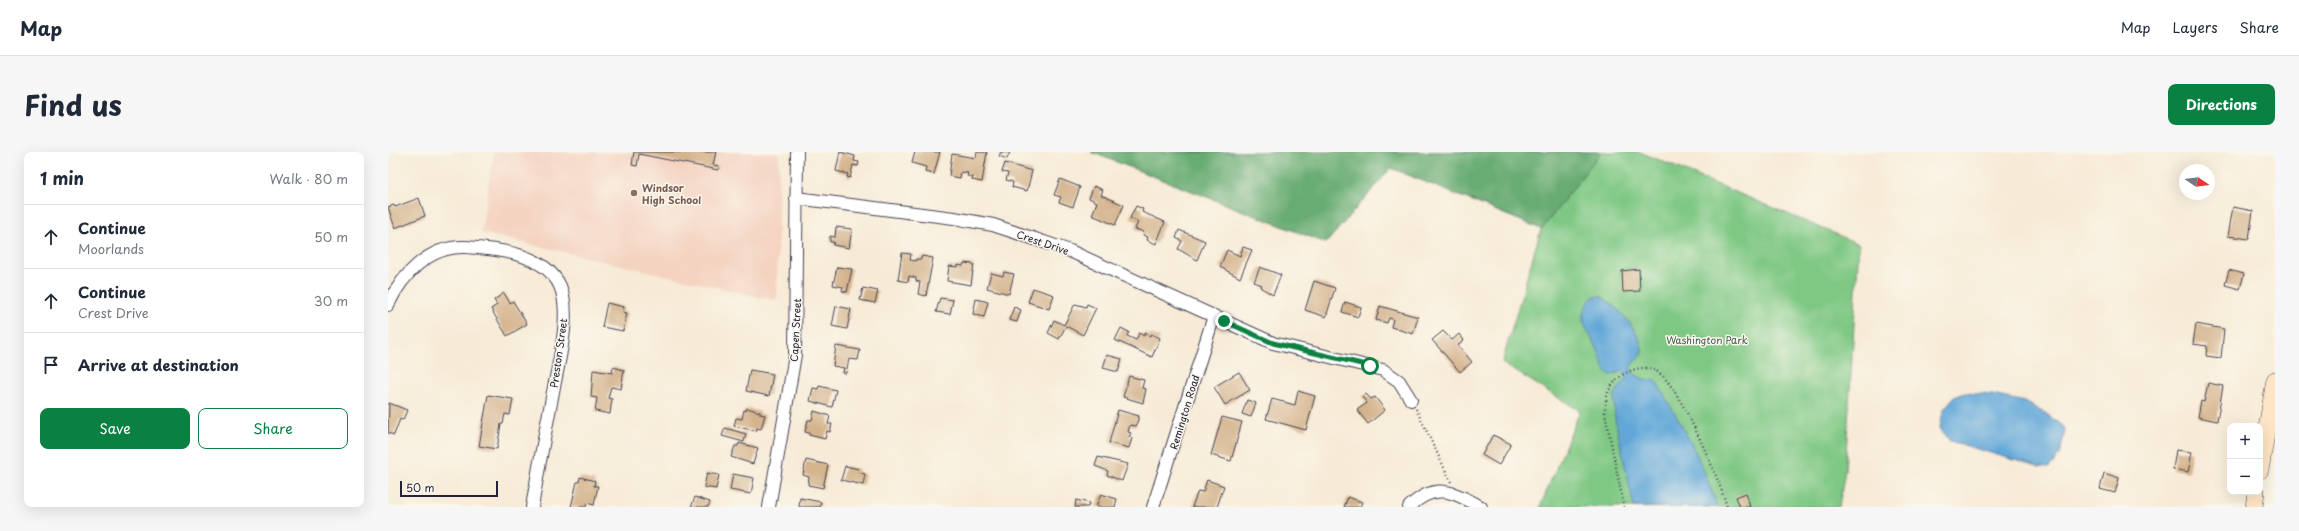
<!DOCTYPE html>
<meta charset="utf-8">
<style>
:root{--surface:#fff;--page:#f6f6f7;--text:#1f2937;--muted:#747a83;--line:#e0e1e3;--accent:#0b8043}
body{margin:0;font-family:"Playpen Sans",sans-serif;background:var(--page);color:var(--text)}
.controls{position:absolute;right:12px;bottom:12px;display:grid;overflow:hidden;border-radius:8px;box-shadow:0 4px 16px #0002}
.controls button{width:36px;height:36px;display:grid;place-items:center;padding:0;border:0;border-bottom:1px solid var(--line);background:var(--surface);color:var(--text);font:20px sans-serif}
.compass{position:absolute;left:1791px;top:12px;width:36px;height:36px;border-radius:50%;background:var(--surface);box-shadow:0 4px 16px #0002;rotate:103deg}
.scale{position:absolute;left:12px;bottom:10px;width:98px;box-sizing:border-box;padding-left:4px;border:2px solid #22223b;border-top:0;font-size:11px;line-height:14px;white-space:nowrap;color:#22223b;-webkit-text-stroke:3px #fbf7ec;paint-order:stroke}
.stop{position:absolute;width:12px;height:12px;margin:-9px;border:3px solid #0b8043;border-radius:50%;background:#fff}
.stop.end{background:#0b8043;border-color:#fff;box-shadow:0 1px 4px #0008}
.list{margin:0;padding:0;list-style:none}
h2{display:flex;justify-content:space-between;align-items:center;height:52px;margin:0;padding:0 16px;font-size:17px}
h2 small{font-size:13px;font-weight:400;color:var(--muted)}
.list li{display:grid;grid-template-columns:26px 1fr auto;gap:12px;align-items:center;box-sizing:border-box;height:64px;padding:0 16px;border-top:1px solid var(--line)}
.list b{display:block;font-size:15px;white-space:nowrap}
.list p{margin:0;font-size:13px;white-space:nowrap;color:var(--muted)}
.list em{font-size:13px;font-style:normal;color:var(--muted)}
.actions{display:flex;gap:8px;padding:12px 16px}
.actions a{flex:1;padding:9px 0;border:1px solid var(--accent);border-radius:8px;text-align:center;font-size:14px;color:var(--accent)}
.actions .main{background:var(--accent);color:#fff}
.icon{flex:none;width:22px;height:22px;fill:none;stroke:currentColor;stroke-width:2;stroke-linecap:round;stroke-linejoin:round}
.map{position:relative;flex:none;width:1887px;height:355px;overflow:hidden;border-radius:8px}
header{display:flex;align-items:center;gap:24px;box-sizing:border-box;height:56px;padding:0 20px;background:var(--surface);border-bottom:1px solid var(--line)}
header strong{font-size:19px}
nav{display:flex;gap:22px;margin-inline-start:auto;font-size:14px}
.intro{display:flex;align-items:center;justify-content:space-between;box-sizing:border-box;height:96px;padding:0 24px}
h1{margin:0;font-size:28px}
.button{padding:10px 18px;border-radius:8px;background:var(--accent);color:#fff;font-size:14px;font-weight:700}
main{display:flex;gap:24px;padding:0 24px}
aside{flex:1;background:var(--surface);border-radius:8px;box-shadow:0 4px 16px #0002}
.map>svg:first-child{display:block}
</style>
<header>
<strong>Map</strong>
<nav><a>Map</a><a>Layers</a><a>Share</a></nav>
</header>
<div class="intro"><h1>Find us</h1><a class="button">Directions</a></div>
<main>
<aside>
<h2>1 min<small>Walk · 80 m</small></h2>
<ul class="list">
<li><svg class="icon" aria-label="ahead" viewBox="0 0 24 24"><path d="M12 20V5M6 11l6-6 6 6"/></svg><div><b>Continue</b><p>Moorlands</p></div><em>50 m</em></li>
<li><svg class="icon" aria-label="ahead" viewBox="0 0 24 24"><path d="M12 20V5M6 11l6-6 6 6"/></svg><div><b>Continue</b><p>Crest Drive</p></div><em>30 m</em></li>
<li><svg class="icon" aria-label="arrive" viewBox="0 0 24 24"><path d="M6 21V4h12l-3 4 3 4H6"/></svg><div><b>Arrive at destination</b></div></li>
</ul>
<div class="actions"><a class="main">Save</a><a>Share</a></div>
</aside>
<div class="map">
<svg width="1887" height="355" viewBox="0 0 1887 355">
<rect width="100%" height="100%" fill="#fbf7ec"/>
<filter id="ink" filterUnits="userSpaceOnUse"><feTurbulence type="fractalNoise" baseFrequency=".025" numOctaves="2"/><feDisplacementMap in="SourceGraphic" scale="8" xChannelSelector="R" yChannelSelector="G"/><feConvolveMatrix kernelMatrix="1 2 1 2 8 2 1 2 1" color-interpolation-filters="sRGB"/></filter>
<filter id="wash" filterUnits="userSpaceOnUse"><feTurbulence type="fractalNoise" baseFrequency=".012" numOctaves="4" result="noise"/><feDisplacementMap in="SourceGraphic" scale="16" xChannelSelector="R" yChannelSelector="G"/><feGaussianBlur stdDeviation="0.9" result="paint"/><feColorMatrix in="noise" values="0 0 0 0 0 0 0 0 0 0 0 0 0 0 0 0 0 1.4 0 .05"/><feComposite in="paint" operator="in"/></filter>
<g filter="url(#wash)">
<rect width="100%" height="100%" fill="#f7ebd7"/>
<!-- built -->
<path fill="#f4d3c1" d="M106 0H391L389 149 93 81Z"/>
<!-- green -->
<path fill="#7fc884" stroke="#507560" d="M703 0H1252L1471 92 1457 318 1451 355H1152L1192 259 1114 211 1153 77 1003 16 938 91Z"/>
<!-- forest -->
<path fill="#67ac72" stroke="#446756" d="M703 0H1213L1154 77 1003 16 938 91Z"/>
<!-- water -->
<g fill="#62a7d8" stroke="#42648a">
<path d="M1213 144C1230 156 1256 181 1254 203L1246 210 1242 216C1249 227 1256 227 1268 229 1292 270 1316 310 1329 355H1246L1227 267 1226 243 1239 226 1236 219 1222 223C1214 217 1215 210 1211 201 1203 178 1183 169 1205 145Z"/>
<path d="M1577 241 1605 243 1637 250 1660 263 1674 274 1677 279 1672 302 1661 316 1650 315 1562 289 1558 285 1552 276 1555 258 1566 245Z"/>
</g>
<g id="blocks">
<!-- building -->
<g fill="#d4b48d">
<path d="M246 0H328L325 13 331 14 330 18 251 2 249 14 244 13Z"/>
<path d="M452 0 467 4 466 9 471 10 470 14 465 13 462 26 459 25 460 22 448 19Z"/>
<path d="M527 0H552L546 22 537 20 538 15 524 11Z"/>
<path d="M589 0H599L594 30 584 28 585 25 579 24 580 21 573 20 572 26 561 24 564 2 588 6Z"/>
<path d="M613 0H622L619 7 611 4Z"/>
<path d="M617 11 644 19 639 39 624 35 625 30 618 28 620 21 614 20Z"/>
<path d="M672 27 692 35 685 55 671 50 673 45 666 43Z"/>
<path d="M706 34 715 38 713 43 736 53 727 73 704 63 709 50 701 46Z"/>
<path d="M31 46 37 64 7 76 0 55 6 53 7 55Z"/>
<path d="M748 54 755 57 754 60 777 70 768 92 759 88 760 85 755 83 756 80 747 77 750 70 742 66Z"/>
<path d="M1845 55 1865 59 1861 87 1840 84Z"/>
<path d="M448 75 464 77 461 96 445 93 446 90H442V84L447 85Z"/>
<path d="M791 78 817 89 809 108 790 97 794 89 788 86Z"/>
<path d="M855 95 864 98 852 126 832 115 839 98 852 104Z"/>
<path d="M514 101 523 102 522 108 528 109V107H533L534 104 545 106 538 144 530 142 532 130 528 129V126L521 124 520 130 510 128Z"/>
<path d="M576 111 586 112 583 133 559 129 561 114 570 115V113L575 114Z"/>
<path d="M449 115 464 117 459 140 454 139 455 135 445 133Z"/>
<path d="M872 115 893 123 885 143 872 135 874 133 866 130Z"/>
<path d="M1251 117 1252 139 1235 140 1234 119Z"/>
<path d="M1841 118 1856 122 1852 137 1837 133Z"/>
<path d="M616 120 626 122 621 142 599 136 603 121 615 124Z"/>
<path d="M926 129 947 136 938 165 917 158Z"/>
<path d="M475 136 490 139 487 151 472 148Z"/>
<path d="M645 136 666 143 661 157 640 150Z"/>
<path d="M116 141 122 151 125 149 139 172 119 184 103 157 109 153 106 148Z"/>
<path d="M552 146 565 148 562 162 548 160Z"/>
<path d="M588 147 600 150 596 165 585 162Z"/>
<path d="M957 150 973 155 970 165 954 160Z"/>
<path d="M219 151 236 155 235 160 239 161 235 179 214 175Z"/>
<path d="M687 152 698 155 699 152 708 156 695 183 678 174 671 187 660 181 666 168 676 173Z"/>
<path d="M448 154 463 157 459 177 444 174Z"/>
<path d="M992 154 1030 165 1025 182 1003 175 1005 167 1001 166 999 171 988 168Z"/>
<path d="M626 155 633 158 629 170 621 168Z"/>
<path d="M1808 172 1836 177 1833 206 1818 204 1819 194 1805 192Z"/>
<path d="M733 176 741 180 739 184 748 188 751 181 756 184 757 181 762 184 763 182 772 186 764 205 727 188Z"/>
<path d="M1055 179 1064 188 1071 182 1076 188 1070 193 1084 210 1072 220 1044 188Z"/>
<path d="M448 194 472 198 470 208 461 207 458 221H455L456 216 445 214Z"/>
<path d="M719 203 734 207 730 220 715 216Z"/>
<path d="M225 215 236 218 233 237 223 235 220 246 224 247 222 262 207 259 209 246 203 245 205 218 224 221Z"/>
<path d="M362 218 385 222 381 244 358 239Z"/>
<path d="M851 220 862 238 837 253 826 235Z"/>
<path d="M741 224 756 228 754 236 758 237 755 251 735 245Z"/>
<path d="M1820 231 1835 234 1829 269 1810 265 1813 249 1816 250Z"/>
<path d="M431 234 448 238 444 255 422 249 425 236 430 237Z"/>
<path d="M910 239 927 244 918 278 878 267 884 247 907 253Z"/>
<path d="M978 242 983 247 987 245 997 258 980 272 969 258 979 251 974 245Z"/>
<path d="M100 243 125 247 122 263 117 262 115 272H113L109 297 91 294Z"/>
<path d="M859 248 868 251 863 265 854 262Z"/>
<path d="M1 251 19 258 15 268 12 267 6 283 0 281Z"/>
<path d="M359 256 372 260V262L377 263 373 277 369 276 368 279 346 274 348 266 354 267 356 258 358 259Z"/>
<path d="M730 258 751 264 748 274 742 273 740 280 743 281 741 285 744 286 741 296 721 291Z"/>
<path d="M426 259 442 264 440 272H444L442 280 439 279 437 287 421 283V281L417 280 420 268H424Z"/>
<path d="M834 265 854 270 843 309 823 303Z"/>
<path d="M337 276 358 282 356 290 334 284Z"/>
<path d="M1105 283 1123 292 1111 313 1094 303Z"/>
<path d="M351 291 370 296 365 312 343 305 347 294H350Z"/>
<path d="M1788 298 1804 300 1800 320 1785 317Z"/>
<path d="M710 305 740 312 734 329 719 323 720 319 707 314Z"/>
<path d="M418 308 440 313 435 336 420 333 421 325 415 323Z"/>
<path d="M457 314 471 317 470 320 477 322 475 333 453 328Z"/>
<path d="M319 321 331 323 328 337 316 335Z"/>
<path d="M1716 321 1731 326 1727 341 1712 337Z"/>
<path d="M345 322 366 326 363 342 342 338Z"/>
<path d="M192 325 207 329 206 334H210L206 353 199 351 198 355H183L189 330H191Z"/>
<path d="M819 328 836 334 829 355H804L810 339 815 340Z"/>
<path d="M1358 341 1362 355H1352L1348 345Z"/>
<path d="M713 342 729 347 727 355H708Z"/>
<path d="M307 345 322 350 320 355H303Z"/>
<path d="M960 345 974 350 972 355H956Z"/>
<path d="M412 346 433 350 432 355H411Z"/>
<path d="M688 348 701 351 700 355H687Z"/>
</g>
</g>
</g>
<g filter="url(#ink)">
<use href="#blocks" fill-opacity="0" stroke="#424052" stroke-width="1"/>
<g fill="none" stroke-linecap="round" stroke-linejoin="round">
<defs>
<g id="minor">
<path d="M408 46 566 66 605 73 644 86 682 99 885 191 995 218 1011 229 1023 248"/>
<path d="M0 153C14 123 41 93 78 95 108 97 157 101 172 134 185 164 168 219 163 251 156 285 150 320 144 355"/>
<path d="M381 355 407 203 409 0"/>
<path d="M765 355 826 164"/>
<path d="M1021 355C1047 330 1064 339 1093 355"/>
</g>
<g id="secondary">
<path d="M1872 318 1887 228"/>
<path d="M1866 355 1868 340"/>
</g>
</defs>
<!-- minor casing -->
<use href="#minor" stroke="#424052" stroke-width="14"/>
<!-- secondary casing -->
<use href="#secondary" stroke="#424052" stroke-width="18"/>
<!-- path -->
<g stroke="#424052" stroke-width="2.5" stroke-dasharray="1 3" stroke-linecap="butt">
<path d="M1028 257 1063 330"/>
<path d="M1236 355 1217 261C1217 244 1221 232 1236 222 1246 216 1259 213 1270 220 1291 233 1332 329 1339 355"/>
</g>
<!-- minor -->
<use href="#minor" stroke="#fff" stroke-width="12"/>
<!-- secondary -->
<use href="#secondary" stroke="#fde5c5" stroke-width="17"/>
</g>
</g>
<g fill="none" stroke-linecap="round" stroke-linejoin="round" filter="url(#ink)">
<!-- route -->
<path stroke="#0b8043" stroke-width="5" d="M836 169 885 191 982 214"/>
</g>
<!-- markers -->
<circle fill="#8d6e63" stroke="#fbf7ec" stroke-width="1.5" cx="246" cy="41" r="4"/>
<g text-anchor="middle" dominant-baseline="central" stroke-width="3" stroke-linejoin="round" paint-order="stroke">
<!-- education labels -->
<g font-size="10" font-weight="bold" fill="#785e54" stroke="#fbf7ec" text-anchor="start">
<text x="254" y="35">Windsor<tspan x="254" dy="12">High School</tspan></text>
</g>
<!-- street labels -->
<g font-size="10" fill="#22223b" stroke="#fbf7ec">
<text transform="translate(655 90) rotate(19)">Crest Drive</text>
<text transform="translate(407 178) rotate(-87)">Capen Street</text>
<text transform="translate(170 201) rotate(-82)">Preston Street</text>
<text transform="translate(796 260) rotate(-73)">Remington Road</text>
</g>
<!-- park labels -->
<g font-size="10" fill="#435c55" stroke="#fbf7ec">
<text x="1319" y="187">Washington Park</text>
</g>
</g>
</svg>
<div class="controls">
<button>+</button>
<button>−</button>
</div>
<svg class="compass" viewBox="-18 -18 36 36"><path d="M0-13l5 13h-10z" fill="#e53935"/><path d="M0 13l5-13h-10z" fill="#747a83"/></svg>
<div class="scale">50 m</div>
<div class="stop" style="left:982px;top:214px"></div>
<div class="stop end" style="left:836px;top:169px"></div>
</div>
</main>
